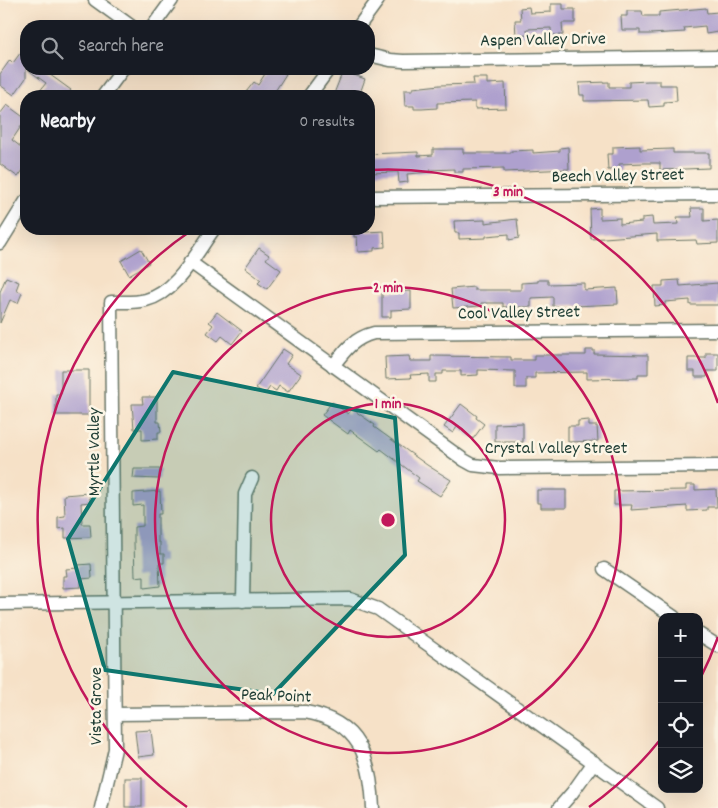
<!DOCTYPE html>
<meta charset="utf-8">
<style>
:root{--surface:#171b24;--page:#242831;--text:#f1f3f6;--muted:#9ea1a6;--line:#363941}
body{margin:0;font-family:Dekko,sans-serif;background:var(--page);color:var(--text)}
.controls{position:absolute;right:15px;bottom:15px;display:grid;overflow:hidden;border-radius:10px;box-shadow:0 5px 20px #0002}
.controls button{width:45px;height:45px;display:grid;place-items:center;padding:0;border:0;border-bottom:1px solid var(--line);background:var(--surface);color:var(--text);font:25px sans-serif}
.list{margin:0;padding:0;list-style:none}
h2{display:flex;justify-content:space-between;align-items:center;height:65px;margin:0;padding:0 20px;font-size:21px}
h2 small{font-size:16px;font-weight:400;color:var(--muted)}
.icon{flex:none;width:28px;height:28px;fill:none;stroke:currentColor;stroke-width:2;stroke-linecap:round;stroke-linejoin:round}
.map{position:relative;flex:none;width:718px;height:808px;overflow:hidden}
.search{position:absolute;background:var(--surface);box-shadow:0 5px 20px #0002;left:20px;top:20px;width:355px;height:55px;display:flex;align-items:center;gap:12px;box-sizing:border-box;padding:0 18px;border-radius:20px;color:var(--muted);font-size:19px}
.panel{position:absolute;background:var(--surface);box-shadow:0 5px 20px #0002;left:20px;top:90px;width:355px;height:145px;border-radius:20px}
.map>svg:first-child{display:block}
</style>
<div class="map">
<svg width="718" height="808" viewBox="0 0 718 808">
<rect width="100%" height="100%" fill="#fcf5e5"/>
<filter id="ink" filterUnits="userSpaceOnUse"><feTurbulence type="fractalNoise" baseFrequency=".02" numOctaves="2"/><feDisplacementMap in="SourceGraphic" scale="10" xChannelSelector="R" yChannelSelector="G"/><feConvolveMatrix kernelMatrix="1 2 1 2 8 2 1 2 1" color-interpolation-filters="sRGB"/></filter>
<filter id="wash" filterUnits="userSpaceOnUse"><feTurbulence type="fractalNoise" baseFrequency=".0096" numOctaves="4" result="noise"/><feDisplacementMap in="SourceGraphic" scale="20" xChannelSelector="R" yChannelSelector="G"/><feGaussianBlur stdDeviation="1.12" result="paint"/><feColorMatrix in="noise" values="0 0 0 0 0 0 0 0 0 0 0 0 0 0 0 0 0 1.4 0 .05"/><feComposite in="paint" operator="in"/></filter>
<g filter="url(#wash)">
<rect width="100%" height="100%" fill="#f6e1c7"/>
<g id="blocks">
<!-- building -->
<g fill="#aea0ce">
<path d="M551 4H563V9H575V23H562L563 35H551V28L527 29 528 35 516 36 515 20H521L520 8 529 7 530 13 551 12Z"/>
<path d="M706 8 707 13 718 12V32L706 34 705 26 684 28 685 32 650 34H640V30H622L621 16H627V11H642L643 16H659V12Z"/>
<path d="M26 45V78L14 95 0 85V74L10 60 13 63Z"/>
<path d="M27 69H42L71 90 66 96H36L46 83Z"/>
<path d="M268 69H277L286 74 272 96H251L246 92 254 82 258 85Z"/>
<path d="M343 71 365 79 359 96H333Z"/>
<path d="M473 78H487V84L505 83 506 108 475 109V102L437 103V108L422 109H414V106H405L404 90H413V88L440 85 474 84Z"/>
<path d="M648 81H660V85H676L677 101 664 102V106L649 107 648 100 584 101V95H580L579 83 609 82V87H629V82Z"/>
<path d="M7 105 26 119 12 140 26 151V166L18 177 0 164V114Z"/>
<path d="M640 146V150L673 149V153H709V168L660 170V163H645L619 164V170H608L607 154H613V147Z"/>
<path d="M568 147 569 169 504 172V168L463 169V172H454V169L430 170V172L407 174 408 182 399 183 398 172 369 173V154L418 152V156L433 155V149H463V153H511V151L533 150V153L560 151V148Z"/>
<path d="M600 208V219L620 218V224L642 222V218L652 217 653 225 678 224 677 217H692L691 208H704V221L718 220V243L697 244 696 240 657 241V234L591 239 590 209Z"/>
<path d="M517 219 519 238 509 240V234L486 236V238L459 239V233H455L454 221 485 220V223Z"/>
<path d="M354 229H366V232L384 231 385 247 374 248V251L358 252 357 237H354Z"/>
<path d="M259 248 269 255 266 259 281 270 267 289 258 283 261 280 245 268Z"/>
<path d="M141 249 149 263 129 275 121 261Z"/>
<path d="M6 277 19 282 16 290 22 293 18 303 10 300 0 323V292Z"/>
<path d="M538 280H548V284L584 283V290L617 288 618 304 553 307V297L531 298V307H503V303H481V306L453 308 451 289 474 287V290H521V283L538 282Z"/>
<path d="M679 280 680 286 718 283V305H690V300L665 302V305L655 306 654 286H663V281Z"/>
<path d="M411 291V309L391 310V317H382V292Z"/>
<path d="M217 312 242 331 232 344 222 336 218 341 207 333 213 325 209 322Z"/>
<path d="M283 349 292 355 286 364 301 374 288 392 279 386 276 391 270 387 265 394 256 388Z"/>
<path d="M586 350H594V354L648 355V374H638V378L587 379V372L535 373V378H526V388H515V371L478 370V375L461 376V371H443V374H436V382H429V374L410 375 411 378 386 379 385 357 409 356 410 361H431V356L511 357V360H534V355H586Z"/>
<path d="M706 353H718V371H707V377H695V371H688V358H706Z"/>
<path d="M61 370H89V415H56V394H61Z"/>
<path d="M142 397H157V422H160L161 432H158V439L142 440V429H134L132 404H143Z"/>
<path d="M332 402 348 414 352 409 375 425 374 427 427 465 451 480 440 496 417 481 419 478 381 449 379 451 350 430 348 434 322 415Z"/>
<path d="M461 404 477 416 476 418 484 424 473 439 457 427 453 433 444 427Z"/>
<path d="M589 420V426H597L598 441 568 442V426H578V421Z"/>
<path d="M523 423V442H495V424Z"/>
<path d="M134 469H160L159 479 133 478Z"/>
<path d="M686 485H695V490L716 489 717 507H707V510L687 511V506L631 510 632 505H614V491L686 490Z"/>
<path d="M537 490H566V508H541V503H537Z"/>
<path d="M160 491 161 514H158V542H160V554H164V563H159L160 586 144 588V576L135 577 134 542V527L143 526V505L133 506V493Z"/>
<path d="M89 493 90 502 81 503 82 524H90L91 537 65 538V528L58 529V517L65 516 64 495Z"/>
<path d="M91 564 92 578 81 579V587L63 588V576H67L66 569 78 568V565Z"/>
<path d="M151 730 154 755 138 757 135 731Z"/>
<rect x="125" y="778" width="17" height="29"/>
</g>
</g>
</g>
<g filter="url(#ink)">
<use href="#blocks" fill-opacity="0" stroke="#6a7667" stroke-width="1"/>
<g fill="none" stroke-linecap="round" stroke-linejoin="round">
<defs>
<g id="minor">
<path d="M95 0 131 26"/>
<path d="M153 26 172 0"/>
<path d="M359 26 378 0"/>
<path d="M369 55 390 60 403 61 718 57"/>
<path d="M103 96 123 69"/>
<path d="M309 96 329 69"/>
<path d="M369 197 718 194"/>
<path d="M0 243 26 201"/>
<path d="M190 262 464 460 473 465 499 468 718 466"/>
<path d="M333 366C345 350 354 338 374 333L718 330"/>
<path d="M604 569 674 617"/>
<path d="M243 601 245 494 252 478"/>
<path d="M0 604 350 599 378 609 657 808"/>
<path d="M699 634 718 646"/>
<path d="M115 714 305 712C360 721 371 759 373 808"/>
<path d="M101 808 115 749 111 302C123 302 135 303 146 300 177 292 196 253 214 229"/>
<path d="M559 808 572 793 594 762"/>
</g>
</defs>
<!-- minor casing -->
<use href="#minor" stroke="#6a7667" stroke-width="15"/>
<!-- minor -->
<use href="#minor" stroke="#fff" stroke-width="12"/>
</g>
</g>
<!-- marked area -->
<path fill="#0f766e" fill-opacity="0.2" stroke="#0f766e" stroke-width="4" stroke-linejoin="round" d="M173 372 395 418 405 555 273 694 105 670 68 539Z"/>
<!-- distance rings -->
<g fill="none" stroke="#c2185b" stroke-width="2.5">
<circle cx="388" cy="520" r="117"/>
<circle cx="388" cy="520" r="233"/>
<path d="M718 637A350 350 0 0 1 700 679M660 740A350 350 0 0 1 589 807M187 807A350 350 0 0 1 192 230M370 170A350 350 0 0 1 718 403"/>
</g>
<g text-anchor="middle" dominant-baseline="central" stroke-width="5" stroke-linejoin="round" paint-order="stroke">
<!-- street labels -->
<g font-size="18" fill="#1f3d34" stroke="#fcf5e5">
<text transform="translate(543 41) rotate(-1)">Aspen Valley Drive</text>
<text transform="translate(618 177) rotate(-1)">Beech Valley Street</text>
<text transform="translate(519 314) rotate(-1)">Cool Valley Street</text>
<text x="556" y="449">Crystal Valley Street</text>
<text transform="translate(95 452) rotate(-90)">Myrtle Valley</text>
<text transform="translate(276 697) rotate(2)">Peak Point</text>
<text transform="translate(97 706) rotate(-90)">Vista Grove</text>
</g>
</g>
<circle cx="388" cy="520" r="8" fill="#c2185b" stroke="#fcf5e5" stroke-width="2.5"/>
<g font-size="15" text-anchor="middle" font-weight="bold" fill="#c2185b" stroke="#fcf5e5" stroke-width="5" stroke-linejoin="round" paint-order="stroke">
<text x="508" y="196">3 min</text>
<text x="388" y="292">2 min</text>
<text x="388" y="408">1 min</text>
</g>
</svg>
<div class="controls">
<button>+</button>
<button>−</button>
<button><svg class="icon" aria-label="locate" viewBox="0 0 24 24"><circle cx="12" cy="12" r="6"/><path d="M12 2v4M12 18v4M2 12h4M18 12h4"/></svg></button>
<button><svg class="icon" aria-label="layers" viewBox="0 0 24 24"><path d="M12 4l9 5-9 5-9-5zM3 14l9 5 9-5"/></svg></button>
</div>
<div class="search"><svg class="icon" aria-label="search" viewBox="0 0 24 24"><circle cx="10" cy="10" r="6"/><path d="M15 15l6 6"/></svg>Search here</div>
<section class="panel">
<h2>Nearby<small>0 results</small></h2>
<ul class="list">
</ul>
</section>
</div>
